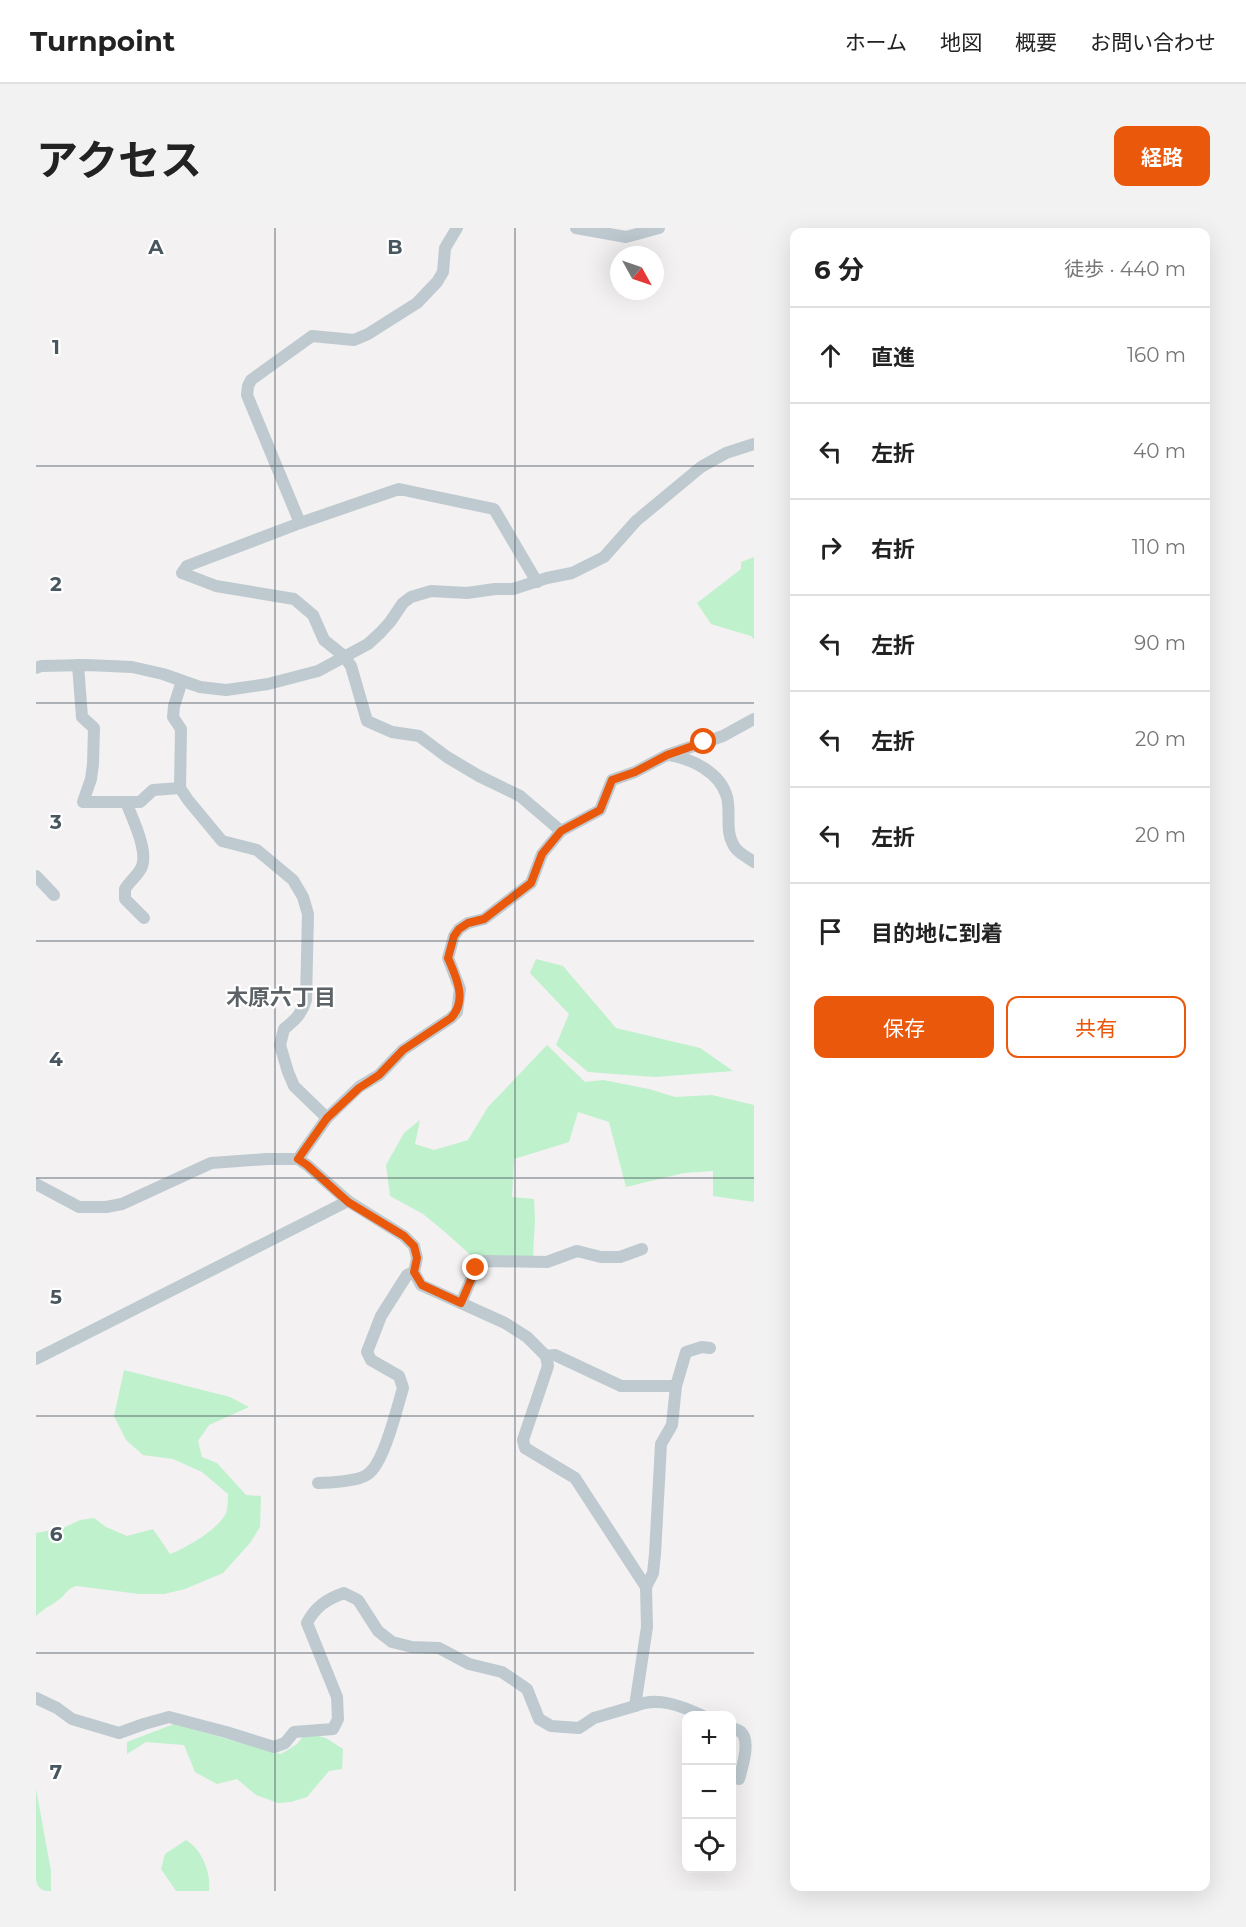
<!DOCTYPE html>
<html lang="ja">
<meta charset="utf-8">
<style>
:root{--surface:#fff;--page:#f2f2f2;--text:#222;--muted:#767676;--line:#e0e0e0;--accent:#ea580c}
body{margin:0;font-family:Montserrat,"Noto Sans JP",sans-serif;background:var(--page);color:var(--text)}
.controls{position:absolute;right:18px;bottom:18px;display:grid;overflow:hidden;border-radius:12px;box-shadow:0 6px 24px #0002}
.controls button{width:54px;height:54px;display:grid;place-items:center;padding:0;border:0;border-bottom:2px solid var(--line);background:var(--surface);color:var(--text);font:30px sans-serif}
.compass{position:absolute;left:574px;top:18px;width:54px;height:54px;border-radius:50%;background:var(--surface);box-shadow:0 6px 24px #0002;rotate:130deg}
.stop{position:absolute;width:18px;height:18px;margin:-14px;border:4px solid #ea580c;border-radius:50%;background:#fff}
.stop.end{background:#ea580c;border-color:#fff;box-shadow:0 2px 6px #0008}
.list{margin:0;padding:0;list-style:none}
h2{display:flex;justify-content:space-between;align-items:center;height:78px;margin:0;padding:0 24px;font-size:26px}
h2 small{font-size:20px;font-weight:400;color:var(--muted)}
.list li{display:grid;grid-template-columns:39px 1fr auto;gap:18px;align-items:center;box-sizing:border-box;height:96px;padding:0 24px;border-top:2px solid var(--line)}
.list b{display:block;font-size:22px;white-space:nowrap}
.list em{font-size:20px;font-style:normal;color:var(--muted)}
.actions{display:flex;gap:12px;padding:18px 24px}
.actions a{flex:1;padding:14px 0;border:2px solid var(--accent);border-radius:12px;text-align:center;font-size:21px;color:var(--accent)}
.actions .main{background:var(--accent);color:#fff}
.icon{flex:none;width:33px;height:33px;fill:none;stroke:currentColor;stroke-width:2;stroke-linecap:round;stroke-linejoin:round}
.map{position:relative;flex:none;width:718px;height:1663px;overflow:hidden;border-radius:12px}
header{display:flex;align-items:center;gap:36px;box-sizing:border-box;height:84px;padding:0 30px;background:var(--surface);border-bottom:2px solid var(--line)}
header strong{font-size:28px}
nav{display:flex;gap:33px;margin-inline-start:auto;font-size:21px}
.intro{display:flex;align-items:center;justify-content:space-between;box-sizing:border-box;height:144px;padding:0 36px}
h1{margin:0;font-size:42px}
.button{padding:15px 27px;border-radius:12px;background:var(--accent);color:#fff;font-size:21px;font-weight:700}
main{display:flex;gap:36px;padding:0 36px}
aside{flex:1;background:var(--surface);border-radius:12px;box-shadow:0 6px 24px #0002}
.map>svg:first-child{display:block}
</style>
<header>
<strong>Turnpoint</strong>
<nav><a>ホーム</a><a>地図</a><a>概要</a><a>お問い合わせ</a></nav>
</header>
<div class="intro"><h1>アクセス</h1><a class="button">経路</a></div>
<main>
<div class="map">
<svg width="718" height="1663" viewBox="0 0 718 1663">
<rect width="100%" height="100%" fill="#f3f1f1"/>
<!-- green -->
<g fill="#bff1cd">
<path d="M718 329V411L715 408 675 396 661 375 705 341V334Z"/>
<path d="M500 731 527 738 580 800 664 820 697 843 619 849 552 844 520 817 533 786 494 745Z"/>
<path d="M511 817 549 854 567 852 613 861 639 869 676 867 718 877V974L677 968V943L648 945 590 959 573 894 542 884 533 914 478 931 476 969 498 971 499 992 497 1028 439 1031 409 1004 387 986 354 968 350 937 368 905 384 892 379 916 398 922 432 912 452 879Z"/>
<path d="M88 1142 194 1169 213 1179 173 1197 162 1213 166 1229 181 1235 210 1267 225 1268 224 1299 214 1315 187 1345 149 1361 128 1366H103L41 1358C29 1361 30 1368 21 1373 14 1378 7 1381 0 1388V1305L27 1300 44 1292 58 1290 70 1299 91 1308 117 1301 134 1326C150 1320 183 1301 190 1285 192 1280 192 1271 192 1266L166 1244 137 1231 107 1227 90 1212 78 1188Z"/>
<path d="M138 1496 245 1526 261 1516 270 1505 290 1510 307 1521 306 1541 293 1543 271 1569 255 1574 242 1575 220 1567 201 1551 181 1556 159 1544 148 1517 110 1514 91 1526V1514Z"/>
<path d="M0 1561 15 1643V1663H0Z"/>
<path d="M150 1612C166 1622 175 1644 173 1663H140L125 1641 129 1626Z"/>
</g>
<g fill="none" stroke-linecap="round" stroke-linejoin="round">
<!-- street -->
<g stroke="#becad0" stroke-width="12">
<path d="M540 0 590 9 623 0"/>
<path d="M264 295 211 167 212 158 215 152 276 108 318 112 332 106 381 75 401 54 407 44 409 20 421 0"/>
<path d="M501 354 458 281 363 261 264 295 151 338 146 345 180 358 258 371 277 387 288 412 308 428 315 438 331 493 356 504 383 508 411 529 443 548 484 568 525 603"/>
<path d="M42 437 46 489 58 500 57 536 55 551 47 574H104L117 562 144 560"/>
<path d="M0 440 5 438 51 437 96 439 127 446 164 459 190 462 232 456 282 443 332 416 344 405 354 394 367 375 375 369 395 363 431 365 459 361H477L511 350 536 345 568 329 600 293 665 239 690 225 718 216"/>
<path d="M146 453 138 478 137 489 145 501 144 560 152 572 186 613 221 622 257 652 267 669 272 686 270 772C266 786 259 792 248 801L244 817 252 844 258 858 291 890"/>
<path d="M633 527C656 531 684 544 691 569 695 585 689 602 697 616 700 624 711 629 718 634"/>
<path d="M90 574C96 590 115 627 104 642 100 649 93 654 89 661V671L108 690"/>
<path d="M0 648 18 667"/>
<path d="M262 931 291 890 323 859 343 847 367 822 415 790 421 784 424 761 412 730 418 708 423 701 432 695 448 691 495 655 506 626 525 603 564 582 576 552 599 544 631 527 687 508 718 491"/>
<path d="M0 956 43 979H70L86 976 175 935 231 931H262L271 937 312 973 368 1008 378 1018 381 1030 378 1044 385 1057 469 1095 491 1109 510 1128 512 1138 487 1212 489 1220 539 1250 610 1359"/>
<path d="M425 1075 440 1040 449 1033 511 1034 541 1023 565 1029H584L606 1021"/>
<path d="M510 1128 519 1127 585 1158H640"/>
<path d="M0 1131 312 973"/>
<path d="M282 1255C293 1255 324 1253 332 1246 348 1235 361 1180 367 1160L363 1148 335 1132 331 1124 345 1088 371 1047 378 1044"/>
<path d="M0 1470 21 1480 36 1491 83 1505 108 1496 133 1489 190 1504 238 1519 249 1515 258 1504 297 1501 302 1491 301 1469 271 1395C279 1379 291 1371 308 1365L322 1372 342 1403 356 1414 376 1419 403 1420 433 1436 466 1444 491 1461 503 1491 515 1498 543 1500 558 1490 599 1478 611 1399 610 1359 617 1345 619 1326 625 1216 636 1197 640 1158 650 1124 666 1119 674 1120"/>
<path d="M599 1478C621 1468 646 1478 667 1488"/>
<path d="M696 1500C699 1501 702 1502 705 1504 715 1513 706 1540 703 1551"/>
</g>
</g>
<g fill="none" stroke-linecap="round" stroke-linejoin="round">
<!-- route -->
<path stroke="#ea580c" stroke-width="8" d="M440 1040 425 1075 386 1057 378 1044 381 1030 378 1018 368 1008 312 974 271 937 262 931 291 890 323 860 343 847 367 822 415 790C432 772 420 749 412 730L418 708 423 701 432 695 448 691 495 655 506 626 525 603 564 582 576 552 599 544 631 527 668 514"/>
</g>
<!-- grid -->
<path fill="none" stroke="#48565f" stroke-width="1.5" stroke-opacity="0.55" d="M239 0V1663M479 0V1663M0 238H718M0 475H718M0 713H718M0 950H718M0 1188H718M0 1425H718"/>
<g text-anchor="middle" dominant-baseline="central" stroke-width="4.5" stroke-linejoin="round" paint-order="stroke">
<!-- neighbourhood labels -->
<g font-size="22" font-weight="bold" fill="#5d6266" stroke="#fff">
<text x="245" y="769">木原六丁目</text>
</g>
</g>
<g font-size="20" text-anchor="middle" font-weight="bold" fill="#48565f" stroke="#fff" stroke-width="4.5" stroke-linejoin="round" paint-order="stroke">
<text x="120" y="26">A</text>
<text x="359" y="26">B</text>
<text x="20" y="126">1</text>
<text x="20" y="363">2</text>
<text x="20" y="601">3</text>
<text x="20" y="838">4</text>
<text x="20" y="1076">5</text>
<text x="20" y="1313">6</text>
<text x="20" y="1551">7</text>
</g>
</svg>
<div class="controls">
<button>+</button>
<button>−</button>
<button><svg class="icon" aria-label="locate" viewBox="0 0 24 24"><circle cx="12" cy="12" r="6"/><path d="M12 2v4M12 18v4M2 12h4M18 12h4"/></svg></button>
</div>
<svg class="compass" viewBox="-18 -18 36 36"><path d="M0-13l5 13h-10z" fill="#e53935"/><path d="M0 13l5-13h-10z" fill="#767676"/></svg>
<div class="stop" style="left:668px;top:514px"></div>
<div class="stop end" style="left:440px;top:1040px"></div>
</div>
<aside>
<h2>6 分<small>徒歩 · 440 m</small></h2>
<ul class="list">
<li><svg class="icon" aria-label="ahead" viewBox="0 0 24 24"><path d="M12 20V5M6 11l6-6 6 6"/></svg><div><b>直進</b></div><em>160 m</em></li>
<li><svg class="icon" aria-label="left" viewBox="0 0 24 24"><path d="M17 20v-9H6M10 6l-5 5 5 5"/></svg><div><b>左折</b></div><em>40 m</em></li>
<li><svg class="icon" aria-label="right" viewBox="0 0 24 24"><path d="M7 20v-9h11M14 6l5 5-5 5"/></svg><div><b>右折</b></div><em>110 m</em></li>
<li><svg class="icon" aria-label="left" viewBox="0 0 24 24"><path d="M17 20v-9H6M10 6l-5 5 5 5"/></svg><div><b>左折</b></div><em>90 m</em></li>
<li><svg class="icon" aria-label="left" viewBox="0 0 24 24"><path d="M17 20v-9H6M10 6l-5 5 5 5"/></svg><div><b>左折</b></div><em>20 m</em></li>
<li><svg class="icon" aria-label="left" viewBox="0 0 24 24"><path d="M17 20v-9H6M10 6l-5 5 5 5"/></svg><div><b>左折</b></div><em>20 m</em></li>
<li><svg class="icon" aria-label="arrive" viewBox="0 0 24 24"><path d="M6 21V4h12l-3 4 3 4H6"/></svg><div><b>目的地に到着</b></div></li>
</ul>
<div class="actions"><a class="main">保存</a><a>共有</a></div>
</aside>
</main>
